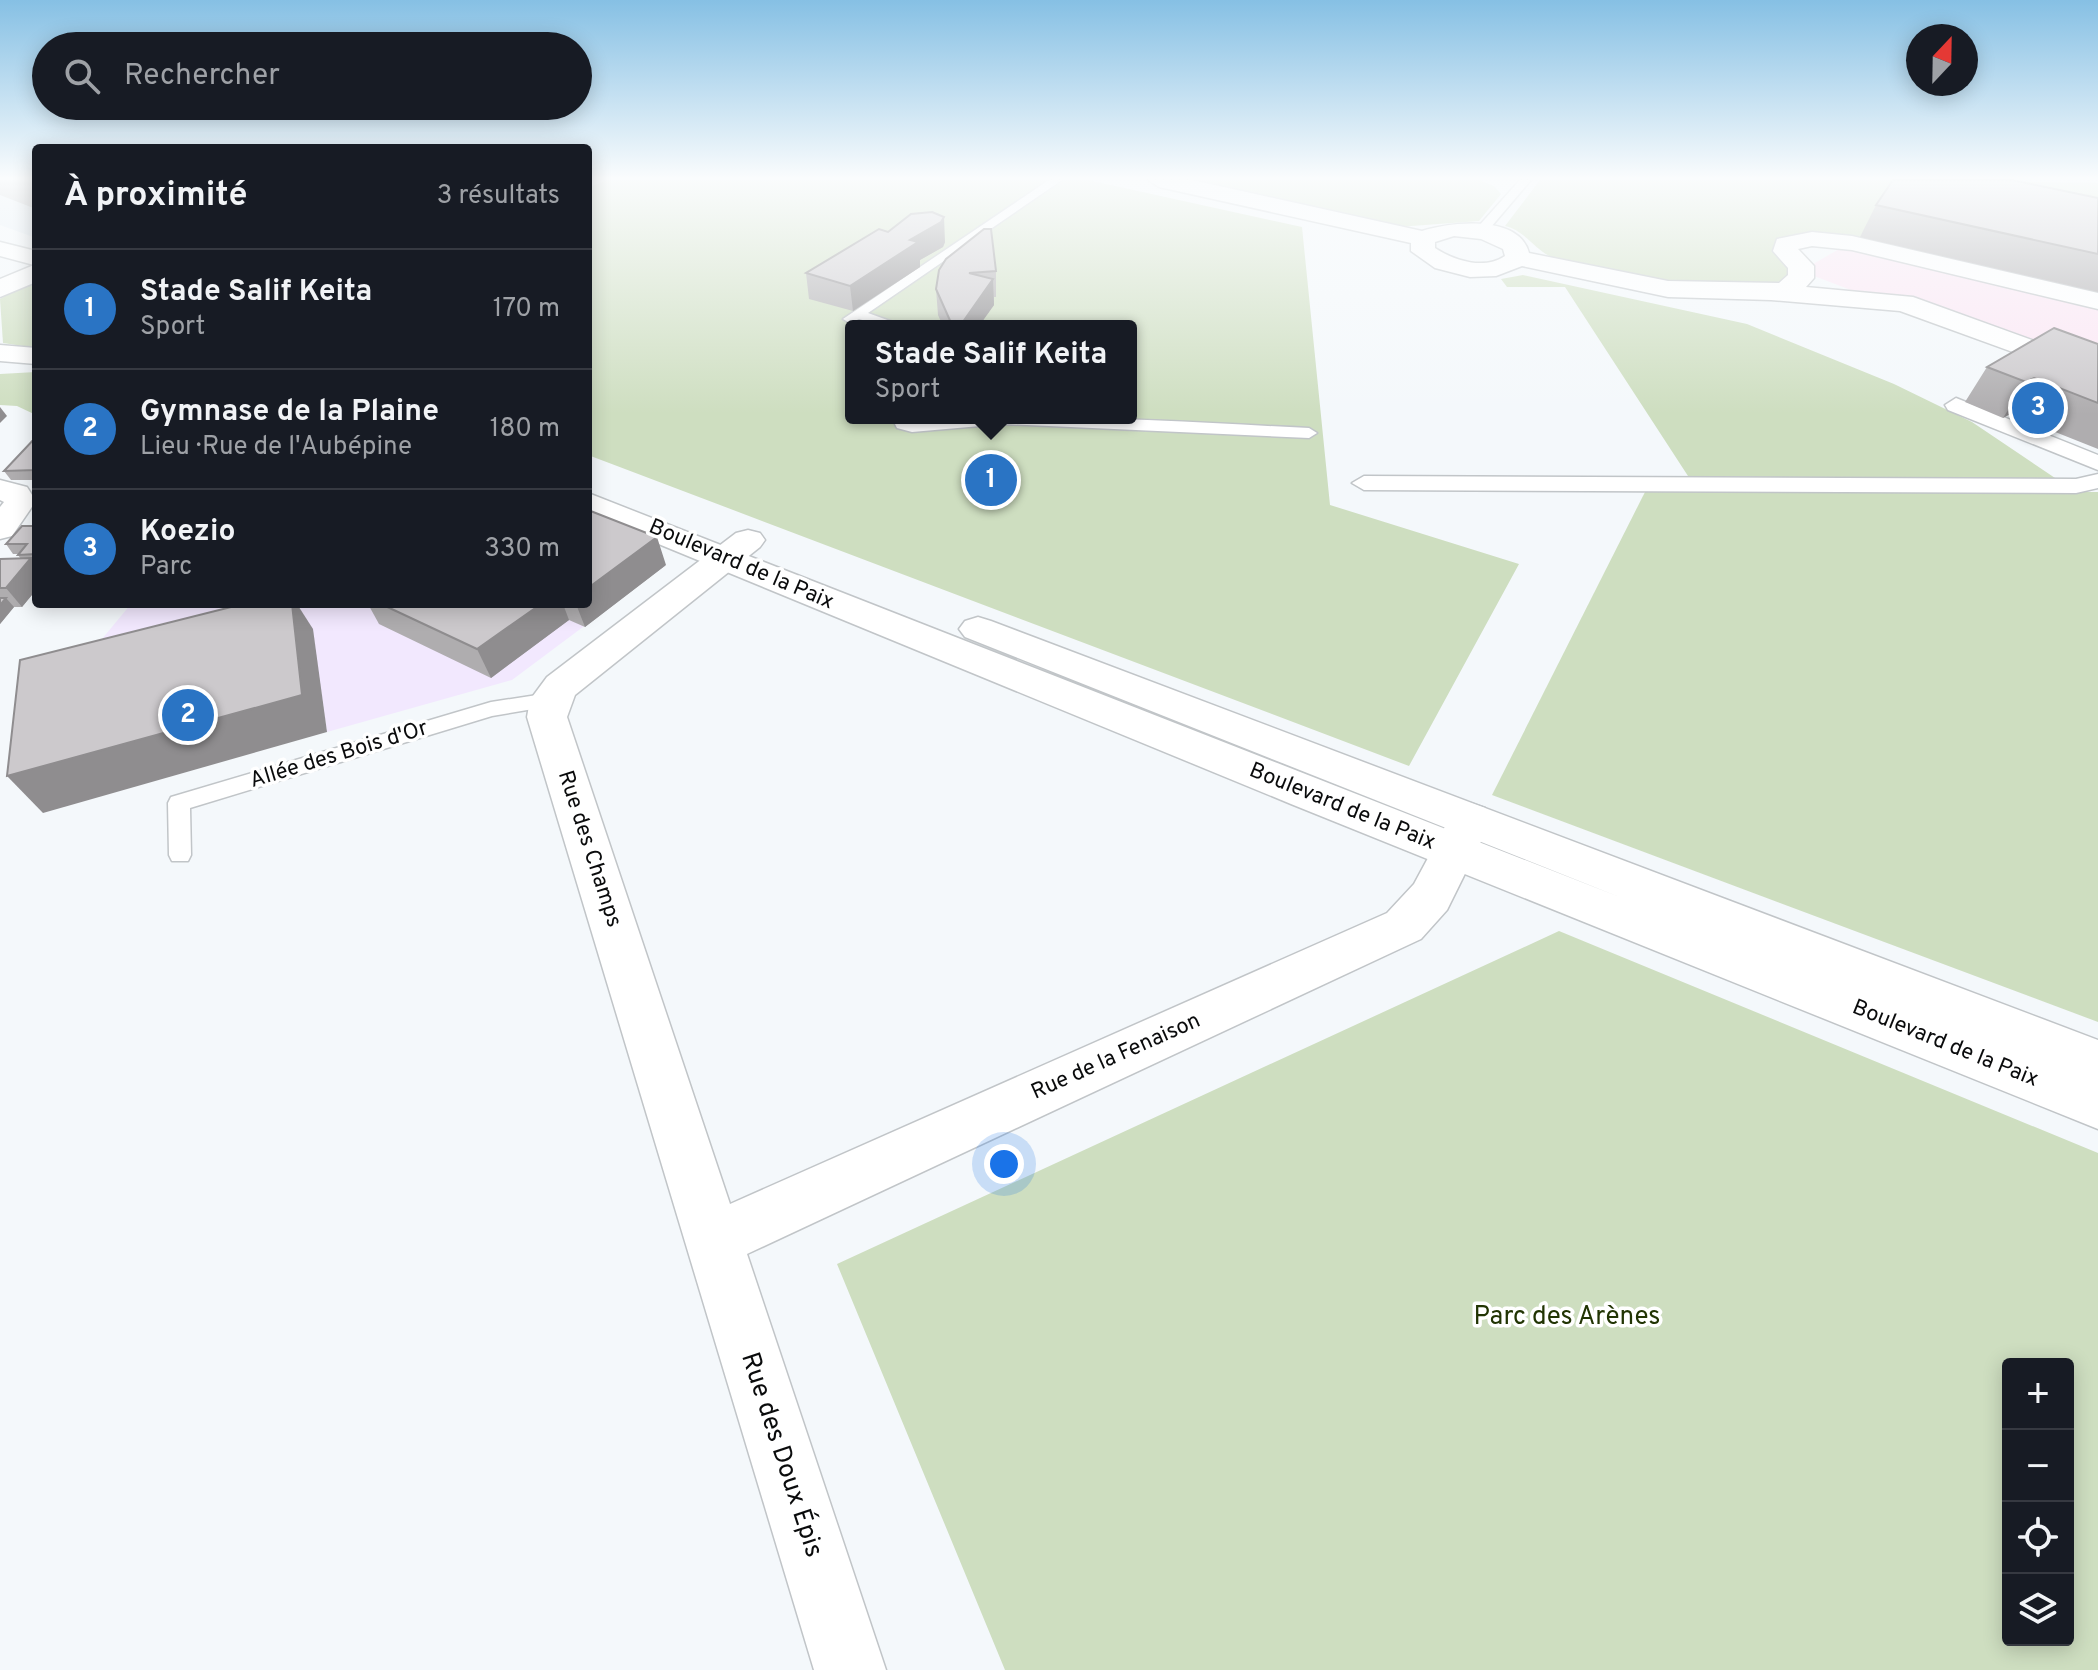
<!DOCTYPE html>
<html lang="fr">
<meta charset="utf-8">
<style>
:root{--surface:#171b24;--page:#242831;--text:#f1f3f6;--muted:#9ea1a6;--line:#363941;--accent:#2a74c4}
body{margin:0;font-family:Overpass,sans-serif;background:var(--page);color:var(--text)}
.controls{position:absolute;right:24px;bottom:24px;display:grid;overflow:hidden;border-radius:8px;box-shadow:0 4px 20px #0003}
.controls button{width:72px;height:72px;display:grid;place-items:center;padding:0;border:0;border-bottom:2px solid var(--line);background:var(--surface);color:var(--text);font:40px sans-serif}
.compass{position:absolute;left:1906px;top:24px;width:72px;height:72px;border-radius:50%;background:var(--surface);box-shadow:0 4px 20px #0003;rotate:22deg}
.you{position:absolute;left:1004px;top:1164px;width:28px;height:28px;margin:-20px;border:6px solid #fff;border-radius:50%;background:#1a73e8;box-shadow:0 0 0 12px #1a73e833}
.badge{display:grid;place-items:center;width:52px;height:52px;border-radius:50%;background:var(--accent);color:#fff;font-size:26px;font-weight:700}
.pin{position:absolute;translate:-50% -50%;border:4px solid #fff;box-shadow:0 2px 8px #0006}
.popup{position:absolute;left:845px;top:320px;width:292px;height:104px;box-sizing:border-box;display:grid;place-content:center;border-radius:8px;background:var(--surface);filter:drop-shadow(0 2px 6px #0005);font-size:26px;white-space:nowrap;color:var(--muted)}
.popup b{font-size:30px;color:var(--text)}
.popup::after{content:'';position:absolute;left:50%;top:100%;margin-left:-16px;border:16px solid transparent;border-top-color:var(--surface)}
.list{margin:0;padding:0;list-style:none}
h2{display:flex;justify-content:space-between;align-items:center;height:104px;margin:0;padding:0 32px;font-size:34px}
h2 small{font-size:26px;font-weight:400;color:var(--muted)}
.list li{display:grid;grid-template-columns:52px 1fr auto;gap:24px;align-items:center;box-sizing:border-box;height:120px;padding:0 32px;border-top:2px solid var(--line)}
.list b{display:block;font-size:30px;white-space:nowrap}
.list p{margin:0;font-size:26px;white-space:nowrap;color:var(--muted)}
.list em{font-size:26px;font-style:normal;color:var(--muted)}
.icon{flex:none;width:44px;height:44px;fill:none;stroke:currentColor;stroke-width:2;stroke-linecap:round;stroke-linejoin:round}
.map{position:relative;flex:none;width:2098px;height:1670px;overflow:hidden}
.search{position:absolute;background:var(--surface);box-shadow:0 4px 20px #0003;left:32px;top:32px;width:560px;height:88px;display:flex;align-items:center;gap:20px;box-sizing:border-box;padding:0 28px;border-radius:44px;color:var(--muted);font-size:30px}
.panel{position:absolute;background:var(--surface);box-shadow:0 4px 20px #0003;left:32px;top:144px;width:560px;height:464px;border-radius:8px}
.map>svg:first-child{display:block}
</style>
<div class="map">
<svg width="2098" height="1670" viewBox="0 0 2098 1670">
<rect width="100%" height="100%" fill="#f4f8fb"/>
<!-- commercial -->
<path fill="#fce6f4" d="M2098 210V384L1801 271 1860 237Z"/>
<!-- built -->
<path fill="#e2ecf4" d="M0 180H36V238L0 225Z"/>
<!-- education -->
<path fill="#f2e8fe" d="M666 565 512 680 327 732 312 629 53 698 131 604H588Z"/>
<!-- green -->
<g fill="#cedec0" fill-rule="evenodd">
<path d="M607 180H1088L1302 227 1330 505 1519 564 1409 766 588 455V188ZM851 326H1131V418H851Z"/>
<path d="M1181 180H1479L1494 186 1501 194 1479 221 1398 227Z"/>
<path d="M1540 180H1898L1860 237 1850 240 1796 237 1792 277C1740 301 1611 277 1556 259 1537 253 1525 230 1505 226Z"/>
<path d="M1952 180 2098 183V210Z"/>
<path d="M1523 275 1747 324 1894 384 1972 422 2058 480 1688 476 1565 287H1507L1501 279Z"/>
<path d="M36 278V348L3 343 0 299Z"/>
<path d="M36 372V415L17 406 0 405V374Z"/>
<path d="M1646 490 2098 492V1022L1492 795Z"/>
<path d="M1559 931 2098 1153V1670H1005L837 1264ZM2008 1364H2068V1640H2008Z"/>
</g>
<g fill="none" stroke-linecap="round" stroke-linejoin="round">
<defs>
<g id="service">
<path d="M1049 180H1062L868 313 904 326H883L859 319 850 323 843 319Z"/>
<path d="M1520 180H1531L1485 234H1477V228Z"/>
<path d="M892 418H908L912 422C1044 411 1177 422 1309 428L1317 433 1309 438 1003 424 912 432 897 428Z"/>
<path d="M550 693 557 695 560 700 557 705 492 716 190 808 191 855 188 861H172L169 855 168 803 171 797 491 702Z"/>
</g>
<g id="pedestrian">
<path d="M1956 398 2098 455V470L1948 410 1945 405Z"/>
<path d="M2098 474V488L2076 493 1364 490 1352 483 1364 476 2076 479Z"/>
</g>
<g id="minor">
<path d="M1148 180H1192L1422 231C1450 222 1519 214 1529 253L1668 281 1779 283 1788 275V268L1773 251 1777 239 1812 232 1852 236 2098 293V309L1852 250 1812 246 1798 249 1814 266V278L1806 287 1913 297 2098 364V383L1900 311 1771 300 1668 297 1522 266 1496 276 1470 277 1435 268 1411 251V243L1159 187ZM1454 236 1481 239 1503 249 1505 256C1484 270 1455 261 1435 248V242Z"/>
<path d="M0 480 27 487 36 501 12 536 0 539V507L4 502 0 500Z"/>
<path d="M748 530 760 533 765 540 760 547 575 695 567 717 730 1204 1387 913 1414 884 1455 808 1470 803 1485 808 1492 819 1447 910 1421 939 747 1254 886 1670H814L527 717 530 700 547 677 736 533Z"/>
</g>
<g id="secondary">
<path d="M0 242 36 251V282L0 297V279L34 265 0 256Z"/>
<path d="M0 345 36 348V364L0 361Z"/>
<path d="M588 493 1622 898 965 637 959 629 965 621 978 617 991 621 2098 1040V1129L1291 804 588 515Z"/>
</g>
</defs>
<!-- service casing -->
<use href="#service" stroke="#c1c5c8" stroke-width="3"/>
<!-- pedestrian casing -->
<use href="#pedestrian" stroke="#c1c5c8" stroke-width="3"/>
<!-- minor casing -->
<use href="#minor" stroke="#c1c5c8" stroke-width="3"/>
<!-- secondary casing -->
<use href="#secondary" stroke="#c1c5c8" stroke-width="3"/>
<!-- service -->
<use href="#service" fill="#fff" fill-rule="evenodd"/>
<!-- pedestrian -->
<use href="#pedestrian" fill="#fff" fill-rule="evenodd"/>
<!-- minor -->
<use href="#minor" fill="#fff" fill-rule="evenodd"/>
<!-- secondary -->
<use href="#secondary" fill="#fff" fill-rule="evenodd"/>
</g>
<!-- wall -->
<g fill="#afadaf">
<path d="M0 180H36V209L0 195Z"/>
<path d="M2098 198V292L1860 237 1876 205Z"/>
<path d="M888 232 945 242 943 247 920 260V267L853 311 809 299 806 273Z"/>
<path d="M939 270 996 271V297H994V305L979 326H943L938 315 936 289Z"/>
<path d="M2098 344V449L2010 414 2003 418 1965 402 1987 367Z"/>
<path d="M36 437V480H11L4 471Z"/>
<path d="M36 526V590L22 607H14L0 624V559H21L18 555 19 554H13L6 544Z"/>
<path d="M666 565 585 627 569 620 491 678 379 624 368 604H588Z"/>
</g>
<!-- shaded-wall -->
<g fill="#8f8d8f">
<path d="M944 217 945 242 943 247 920 260V267L853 311 850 286 910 240Z"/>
<path d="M993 279 994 305 979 326H960Z"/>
<path d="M2034 378 2010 414 2003 418 2026 382Z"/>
<path d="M0 407 7 416 0 423Z"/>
<path d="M657 537 666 565 585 627 576 604H588V588Z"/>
<path d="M31 558 36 565V590L22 607 6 588Z"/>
<path d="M6 598 14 607 0 624V605Z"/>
<path d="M292 604H297L313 629 327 732 43 813 7 776Z"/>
<path d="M541 604H563L569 620 491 678 477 649Z"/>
</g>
<!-- building -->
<g fill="#ccc9cc" stroke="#8f8d8f" stroke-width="2">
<path d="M1893 180H2012L2098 198V254L1876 205Z"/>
<path d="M932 212 944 217 941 222 910 240 918 242 850 286 806 273 879 229 888 232 911 214Z"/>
<path d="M984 229H991L996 271 969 273 993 279 960 326 952 325 936 289 939 270 946 259Z"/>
<path d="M2054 328 2098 344V403L2034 378 2026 382 1987 367Z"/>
<path d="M36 437V470L4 471Z"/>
<path d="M588 510 657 537 588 588Z"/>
<path d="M22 526H36V554L18 555 27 544H6Z"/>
<path d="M31 558 6 588H0V559Z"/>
<path d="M0 598H6L0 605Z"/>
<path d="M243 604H292L302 695 7 776 20 660Z"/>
<path d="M381 604H541L477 649Z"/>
</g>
<!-- sky -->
<linearGradient id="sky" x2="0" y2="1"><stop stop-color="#86c0e4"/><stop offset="0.43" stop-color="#fafcfd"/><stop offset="1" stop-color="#fafcfd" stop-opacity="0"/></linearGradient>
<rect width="2098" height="414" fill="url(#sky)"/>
<g text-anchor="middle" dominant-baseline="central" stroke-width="7" stroke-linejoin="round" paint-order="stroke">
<!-- street labels -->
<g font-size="22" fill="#0a0b0c" stroke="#fff">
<text transform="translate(741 565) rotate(23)">Boulevard de la Paix</text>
<text transform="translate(339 755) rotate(-17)">Allée des Bois d'Or</text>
<text transform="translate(1342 807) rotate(22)">Boulevard de la Paix</text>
<text transform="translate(589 849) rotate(72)">Rue des Champs</text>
<text transform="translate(1945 1044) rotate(22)">Boulevard de la Paix</text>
<text transform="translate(1116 1057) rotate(-24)">Rue de la Fenaison</text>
</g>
<!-- near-park labels -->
<g font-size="26" fill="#213403" stroke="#fff">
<text x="1567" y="1317">Parc des Arènes</text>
</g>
<!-- near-street labels -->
<g font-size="26" fill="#0a0b0c" stroke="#fff">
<text transform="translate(781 1455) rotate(72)">Rue des Doux Épis</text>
</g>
</g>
</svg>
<div class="controls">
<button>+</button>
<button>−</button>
<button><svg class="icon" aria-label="locate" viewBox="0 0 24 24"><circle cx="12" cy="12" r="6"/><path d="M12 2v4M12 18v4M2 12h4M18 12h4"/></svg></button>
<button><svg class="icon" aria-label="layers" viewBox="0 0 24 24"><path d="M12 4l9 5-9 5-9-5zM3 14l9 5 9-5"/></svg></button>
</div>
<svg class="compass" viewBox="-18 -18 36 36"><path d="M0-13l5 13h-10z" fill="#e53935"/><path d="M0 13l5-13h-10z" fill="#9ea1a6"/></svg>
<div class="you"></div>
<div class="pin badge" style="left:991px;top:480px">1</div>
<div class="popup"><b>Stade Salif Keita</b>Sport</div>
<div class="pin badge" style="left:188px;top:715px">2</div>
<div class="pin badge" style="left:2038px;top:408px">3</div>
<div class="search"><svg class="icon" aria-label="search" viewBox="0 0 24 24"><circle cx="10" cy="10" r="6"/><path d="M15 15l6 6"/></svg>Rechercher</div>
<section class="panel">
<h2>À proximité<small>3 résultats</small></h2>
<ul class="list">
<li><span class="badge">1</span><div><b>Stade Salif Keita</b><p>Sport</p></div><em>170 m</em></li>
<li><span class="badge">2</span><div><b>Gymnase de la Plaine</b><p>Lieu · Rue de l'Aubépine</p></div><em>180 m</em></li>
<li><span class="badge">3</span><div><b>Koezio</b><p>Parc</p></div><em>330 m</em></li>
</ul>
</section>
</div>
